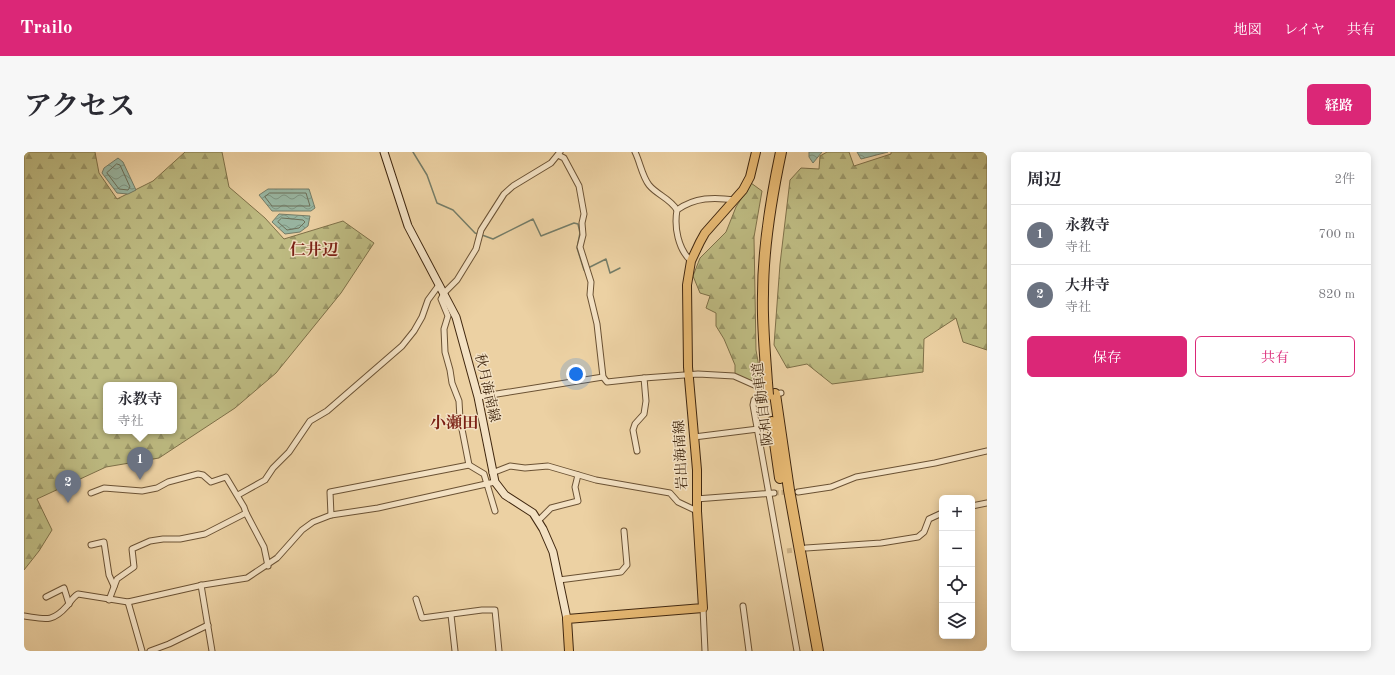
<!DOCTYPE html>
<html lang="ja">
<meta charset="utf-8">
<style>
:root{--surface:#fff;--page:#f7f7f7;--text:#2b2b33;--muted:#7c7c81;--line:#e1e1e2;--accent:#db2777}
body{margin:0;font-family:"Old Standard TT","Noto Serif JP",serif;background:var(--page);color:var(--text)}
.controls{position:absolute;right:12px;bottom:12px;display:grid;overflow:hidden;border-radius:6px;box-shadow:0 2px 10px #0003}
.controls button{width:36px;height:36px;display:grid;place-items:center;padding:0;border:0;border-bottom:1px solid var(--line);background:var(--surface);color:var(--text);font:20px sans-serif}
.you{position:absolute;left:552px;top:222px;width:14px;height:14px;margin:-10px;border:3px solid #fff;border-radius:50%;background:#1a73e8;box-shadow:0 0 0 6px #1a73e833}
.badge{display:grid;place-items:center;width:26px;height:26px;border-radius:50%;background:var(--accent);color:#fff;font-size:13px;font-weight:700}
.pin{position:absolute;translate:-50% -33px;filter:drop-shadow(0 1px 2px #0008)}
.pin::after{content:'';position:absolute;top:21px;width:14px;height:12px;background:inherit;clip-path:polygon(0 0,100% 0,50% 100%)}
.popup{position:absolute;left:79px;top:230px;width:74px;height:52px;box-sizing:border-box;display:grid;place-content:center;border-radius:6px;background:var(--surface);filter:drop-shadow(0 1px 3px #0005);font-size:13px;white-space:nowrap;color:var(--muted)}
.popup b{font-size:15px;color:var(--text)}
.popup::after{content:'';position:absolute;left:50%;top:100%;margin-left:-8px;border:8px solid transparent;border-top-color:var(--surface)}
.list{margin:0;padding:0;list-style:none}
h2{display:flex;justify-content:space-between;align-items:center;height:52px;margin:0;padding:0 16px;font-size:17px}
h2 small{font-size:13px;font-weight:400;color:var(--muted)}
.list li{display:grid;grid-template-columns:26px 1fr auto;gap:12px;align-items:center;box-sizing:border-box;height:60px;padding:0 16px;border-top:1px solid var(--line)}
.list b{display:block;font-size:15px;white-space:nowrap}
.list p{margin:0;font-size:13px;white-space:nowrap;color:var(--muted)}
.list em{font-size:13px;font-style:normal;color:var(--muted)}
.actions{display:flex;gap:8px;padding:12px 16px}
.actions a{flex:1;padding:9px 0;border:1px solid var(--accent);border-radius:6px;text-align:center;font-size:14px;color:var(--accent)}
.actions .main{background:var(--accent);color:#fff}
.icon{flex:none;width:22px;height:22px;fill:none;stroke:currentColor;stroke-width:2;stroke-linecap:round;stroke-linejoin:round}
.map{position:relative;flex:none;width:963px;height:499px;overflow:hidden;border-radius:6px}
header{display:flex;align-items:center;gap:24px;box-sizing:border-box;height:56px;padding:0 20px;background:var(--accent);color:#fff}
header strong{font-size:19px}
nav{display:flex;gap:22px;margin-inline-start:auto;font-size:14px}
.intro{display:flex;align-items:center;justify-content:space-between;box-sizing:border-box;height:96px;padding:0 24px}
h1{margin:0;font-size:28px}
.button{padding:10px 18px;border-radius:6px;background:var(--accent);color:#fff;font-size:14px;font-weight:700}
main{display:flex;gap:24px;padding:0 24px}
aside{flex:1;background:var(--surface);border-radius:6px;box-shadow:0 2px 10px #0003}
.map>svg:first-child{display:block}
</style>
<header>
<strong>Trailo</strong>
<nav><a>地図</a><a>レイヤ</a><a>共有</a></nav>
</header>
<div class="intro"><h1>アクセス</h1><a class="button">経路</a></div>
<main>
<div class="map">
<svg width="963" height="499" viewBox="0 0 963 499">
<defs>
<pattern id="forest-firs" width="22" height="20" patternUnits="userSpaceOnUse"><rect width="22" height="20" fill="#bdba81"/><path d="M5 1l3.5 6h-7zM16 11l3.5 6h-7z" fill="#9b9768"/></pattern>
<pattern id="water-waves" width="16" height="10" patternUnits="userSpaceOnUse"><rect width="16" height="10" fill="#99b7a3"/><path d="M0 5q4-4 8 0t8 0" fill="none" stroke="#7e9583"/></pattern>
</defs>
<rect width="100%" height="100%" fill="#ecd1a3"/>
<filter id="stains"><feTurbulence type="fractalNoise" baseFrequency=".005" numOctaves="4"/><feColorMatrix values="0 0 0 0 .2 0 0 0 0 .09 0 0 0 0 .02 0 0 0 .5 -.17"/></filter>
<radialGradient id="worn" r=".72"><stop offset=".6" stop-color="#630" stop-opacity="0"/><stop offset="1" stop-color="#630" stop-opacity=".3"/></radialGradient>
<!-- forest -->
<g fill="url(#forest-firs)" stroke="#7e7048" fill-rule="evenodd">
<path d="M0 0H71L75 21 93 47 129 29 161 0H198L205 35 241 66 260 87 319 69 350 91 317 141 252 221 211 256 135 306 82 315 13 347 28 378 15 399 0 418ZM82 233H150V279H82Z"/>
<path d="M803 0H825L830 14 867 2V0H963V198L939 190 932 166 900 187 899 220 808 232 783 212 763 216 750 193 756 112 766 28 777 16 795 17 796 4Z"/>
<path d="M727 31 738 39 730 85 732 198 737 227 728 232 711 225V213L700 187 692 174V161L682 156 686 144 676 141 669 124 676 106 702 80 712 55Z"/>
</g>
<!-- water -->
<g fill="url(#water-waves)" stroke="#757d68">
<path d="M785 0H798L789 11 785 5Z"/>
<path d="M833 0H864L837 7Z"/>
<path d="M94 6 99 10 112 38 104 42 93 41 78 21 80 16Z"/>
<path d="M244 37H285L291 56 287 59H248L235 43Z"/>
<path d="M255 62 286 64 284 74 276 80 261 82 248 70Z"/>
</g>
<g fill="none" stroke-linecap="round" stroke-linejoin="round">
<!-- shore -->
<g stroke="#6c6f59" stroke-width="1">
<path d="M93 12 96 13 106 35 104 38 95 37 83 21Z"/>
<path d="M246 41H282L286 54H248L241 45Z"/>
<path d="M258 66 279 68 281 70 275 76 263 78 254 70Z"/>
</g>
<!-- stream -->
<g stroke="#757d68" stroke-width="1.5">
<path d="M389 0 403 23 413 51 429 58 451 81 454 82"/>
<path d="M458 83 469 87 509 67 517 84 550 71 554 72 556 81 553 96 560 118 582 107 586 121 596 116"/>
</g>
<!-- street-tunnel -->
<g stroke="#caaf85" stroke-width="5" stroke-dasharray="5 2.5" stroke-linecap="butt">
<path d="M750 341 767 340"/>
<path d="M763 399 777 397"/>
</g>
<defs>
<g id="street">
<path d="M611 0C616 10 618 24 625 33 633 43 646 46 653 58"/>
<path d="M534 3 540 6 555 34 560 62 558 71 559 83 556 95 567 130 566 143 573 172 579 225 583 230 620 226 622 249 620 262 611 272 609 278 613 299"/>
<path d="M667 109C654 97 650 75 653 58 671 45 690 45 711 48"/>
<path d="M620 226 674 222 710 224 737 236 739 243"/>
<path d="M757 241 734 244 730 248 729 253 773 499"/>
<path d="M454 245 579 225"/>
<path d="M670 285 734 277"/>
<path d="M445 313 436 267 435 249 428 231 426 218 421 200 420 177 424 164 417 147 420 141 433 128 452 97 457 78 480 42 489 34 527 11 536 0"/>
<path d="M468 321 486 314 501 316 524 314 572 328 646 341 654 350 673 359"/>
<path d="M774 340 807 335 832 325 911 311 963 299"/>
<path d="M67 341 80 336 118 339 133 336 144 330 174 322 179 323 187 330 202 325 220 355 222 361 240 395 244 414"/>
<path d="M214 343 241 328 249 316 265 300 286 269 303 259 378 194 390 179 398 165 404 148 415 133"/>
<path d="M672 347 750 341"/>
<path d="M948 354 963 351"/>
<path d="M307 363 306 340 445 313 460 322 471 359"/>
<path d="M515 368 527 356 554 349 551 335 554 323"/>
<path d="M67 393 80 390 85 423 90 434"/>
<path d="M782 396 857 391 894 385 900 380 905 367 918 361"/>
<path d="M535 428 597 420 603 413 600 379"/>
<path d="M177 433 188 499"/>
<path d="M22 445 40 436 45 452"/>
<path d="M392 447 398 466 458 458H471L475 499"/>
<path d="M85 448 93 427 110 415 108 397 126 389 139 387H156L181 382 222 361"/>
<path d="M104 450 118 499"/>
<path d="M719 454 725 499"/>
<path d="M679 456 681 499"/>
<path d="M427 463 431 499"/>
<path d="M0 464C21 467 28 471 43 454 47 449 49 445 54 442L104 450 179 433 223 426 253 406 278 378 289 370 307 363 354 356 471 330"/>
<path d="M126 499 145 492 184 473"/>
</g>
<path id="secondary" d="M360 0 384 74 432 165 454 245 471 330 481 343 509 361 519 377 529 400 543 467"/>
<path id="primary" d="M545 499 543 467 679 456 673 359V318L664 215 663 133 667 109 676 90 681 81 719 38 726 25 732 0"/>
<g id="highway">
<path d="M743 231C741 201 738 172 739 142 739 94 747 47 757 0"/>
<path d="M751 242 765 338 794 499"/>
<path d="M748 270 756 326"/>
</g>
</defs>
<!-- street casing -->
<use href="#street" stroke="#6b5234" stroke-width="7"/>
<!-- secondary casing -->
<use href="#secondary" stroke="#40270f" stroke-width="9"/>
<!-- primary casing -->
<use href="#primary" stroke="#40270f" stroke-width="10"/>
<!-- highway casing -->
<use href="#highway" stroke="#40270f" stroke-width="12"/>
<!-- street -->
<use href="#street" stroke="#f3e1c3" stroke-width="5"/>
<!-- secondary -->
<use href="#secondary" stroke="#f3e1c3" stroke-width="7"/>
<!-- primary -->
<use href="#primary" stroke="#e6b872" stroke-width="8"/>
<!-- highway -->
<use href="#highway" stroke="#e6b872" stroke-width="10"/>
<defs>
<path id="highway-bridge" d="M743 231 744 243"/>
</defs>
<!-- highway-bridge casing -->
<use href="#highway-bridge" stroke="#40270f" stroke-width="12" stroke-linecap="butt"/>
<!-- highway-bridge -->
<use href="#highway-bridge" stroke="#e6b872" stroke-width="10"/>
</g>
<g text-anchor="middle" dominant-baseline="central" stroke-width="3" stroke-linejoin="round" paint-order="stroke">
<!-- street labels -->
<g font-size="14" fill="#40270f" stroke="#f3e1c3">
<text transform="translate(463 236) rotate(77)">秋月海南線</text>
<text transform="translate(739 252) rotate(-97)">阪和自動車道</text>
<text transform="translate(657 303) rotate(-93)">岩出海南線</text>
</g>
<!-- quarter labels -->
<g font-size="16" font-weight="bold" fill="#7a1f14" stroke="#f3e1c3">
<text x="290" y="99">仁井辺</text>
<text x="430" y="272">小瀬田</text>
</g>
</g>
<rect width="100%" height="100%" filter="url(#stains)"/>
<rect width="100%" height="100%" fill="url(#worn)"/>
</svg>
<div class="controls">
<button>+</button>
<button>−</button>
<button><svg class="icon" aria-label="locate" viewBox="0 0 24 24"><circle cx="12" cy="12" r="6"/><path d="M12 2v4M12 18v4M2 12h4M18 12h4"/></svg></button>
<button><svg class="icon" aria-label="layers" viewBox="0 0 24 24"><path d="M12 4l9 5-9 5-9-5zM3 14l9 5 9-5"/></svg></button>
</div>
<div class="you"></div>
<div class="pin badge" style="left:116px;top:328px;background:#6b7280">1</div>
<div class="popup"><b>永教寺</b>寺社</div>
<div class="pin badge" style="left:44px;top:351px;background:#6b7280">2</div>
</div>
<aside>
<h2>周辺<small>2件</small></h2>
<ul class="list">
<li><span class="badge" style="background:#6b7280">1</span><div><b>永教寺</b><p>寺社</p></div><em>700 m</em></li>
<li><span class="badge" style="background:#6b7280">2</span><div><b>大井寺</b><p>寺社</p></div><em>820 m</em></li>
</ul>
<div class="actions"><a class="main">保存</a><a>共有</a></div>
</aside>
</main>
